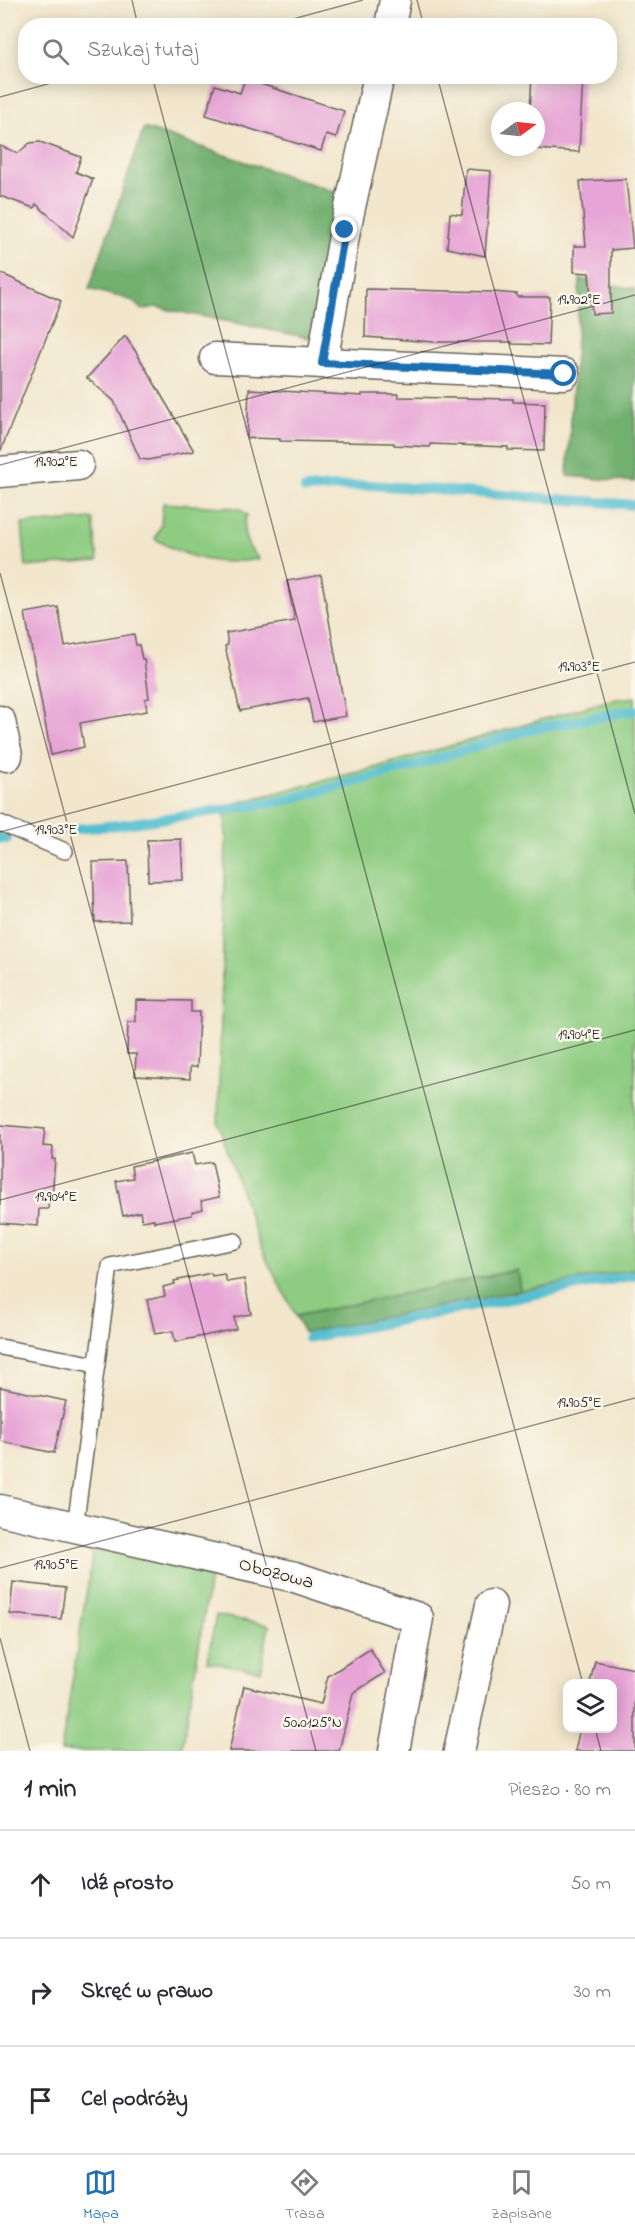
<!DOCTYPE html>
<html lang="pl">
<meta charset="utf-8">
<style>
:root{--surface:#fff;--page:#f7f7f7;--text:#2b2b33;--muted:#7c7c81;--line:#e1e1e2;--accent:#1f6fb2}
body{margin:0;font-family:"Indie Flower",sans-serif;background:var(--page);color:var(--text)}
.controls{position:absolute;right:18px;bottom:18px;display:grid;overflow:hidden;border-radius:12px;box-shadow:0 3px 15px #0003}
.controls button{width:54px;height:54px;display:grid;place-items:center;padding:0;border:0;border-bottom:2px solid var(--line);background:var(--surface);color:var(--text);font:30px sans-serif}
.compass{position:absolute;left:491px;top:102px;width:54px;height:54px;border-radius:50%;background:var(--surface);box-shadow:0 3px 15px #0003;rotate:75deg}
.stop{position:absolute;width:18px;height:18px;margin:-14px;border:4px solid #1f6fb2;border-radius:50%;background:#fff}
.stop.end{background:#1f6fb2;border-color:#fff;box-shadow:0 2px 6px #0008}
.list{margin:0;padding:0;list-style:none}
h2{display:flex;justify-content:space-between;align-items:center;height:78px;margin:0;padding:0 24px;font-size:26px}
h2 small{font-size:20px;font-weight:400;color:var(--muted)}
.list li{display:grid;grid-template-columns:39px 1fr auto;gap:18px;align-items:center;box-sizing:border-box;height:108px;padding:0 24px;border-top:2px solid var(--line)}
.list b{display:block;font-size:22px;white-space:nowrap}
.list em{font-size:20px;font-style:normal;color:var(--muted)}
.icon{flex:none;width:33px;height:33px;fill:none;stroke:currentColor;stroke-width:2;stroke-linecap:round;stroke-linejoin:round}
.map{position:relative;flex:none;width:635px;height:1751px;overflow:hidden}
.search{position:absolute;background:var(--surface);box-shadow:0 3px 15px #0003;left:18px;right:18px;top:18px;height:66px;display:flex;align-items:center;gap:15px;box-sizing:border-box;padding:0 21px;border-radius:24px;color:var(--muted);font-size:22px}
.sheet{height:402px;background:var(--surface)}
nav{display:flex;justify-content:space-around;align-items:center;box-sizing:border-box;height:84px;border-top:2px solid var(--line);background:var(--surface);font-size:16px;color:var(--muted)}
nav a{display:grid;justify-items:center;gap:3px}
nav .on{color:var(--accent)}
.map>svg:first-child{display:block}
</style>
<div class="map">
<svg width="635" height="1751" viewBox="0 0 635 1751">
<rect width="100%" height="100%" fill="#fbf7ec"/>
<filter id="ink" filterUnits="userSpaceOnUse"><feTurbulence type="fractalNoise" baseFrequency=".0167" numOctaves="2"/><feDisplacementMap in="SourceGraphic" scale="12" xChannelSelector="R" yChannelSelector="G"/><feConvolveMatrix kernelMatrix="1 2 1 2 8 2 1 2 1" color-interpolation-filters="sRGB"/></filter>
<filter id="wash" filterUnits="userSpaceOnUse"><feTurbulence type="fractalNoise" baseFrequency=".008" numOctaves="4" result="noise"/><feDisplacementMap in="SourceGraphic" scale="24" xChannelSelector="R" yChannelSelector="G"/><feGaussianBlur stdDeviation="1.35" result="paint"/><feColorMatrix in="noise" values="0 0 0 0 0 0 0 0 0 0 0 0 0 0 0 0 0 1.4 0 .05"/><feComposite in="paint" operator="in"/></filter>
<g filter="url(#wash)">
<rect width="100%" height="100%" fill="#f2e6cc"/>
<!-- green -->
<g fill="#8ecc82" stroke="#55744f" stroke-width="1.5">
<path d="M163 503 238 508 247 515C240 532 247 547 259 559 217 566 192 560 155 539L161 525Z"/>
<path d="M93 519 98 561 26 567 22 524Z"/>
<path d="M635 697V1269L520 1291 517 1270 296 1316 260 1247 218 1123 226 838 224 806 377 767 610 700Z"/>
<path d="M94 1545 181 1562 210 1578 182 1751H61Z"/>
<path d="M216 1615 269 1625 261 1671 207 1662Z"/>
</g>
<!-- forest -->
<g fill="#72b070" stroke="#476646" stroke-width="1.5">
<path d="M144 128 342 194 310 338 155 307 142 310 131 300 89 289Z"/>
<path d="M580 279 635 289V482L567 476Z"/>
<path d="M517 1270 520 1291 304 1333 296 1316Z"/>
</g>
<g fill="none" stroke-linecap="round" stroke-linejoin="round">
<!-- stream -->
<g stroke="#54becf" stroke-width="10">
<path d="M305 489 372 485 635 505"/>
<path d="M64 830 119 825 283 801 411 767 529 730 635 710"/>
<path d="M0 838 7 839"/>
<path d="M308 1338 635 1275"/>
</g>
</g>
<g id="blocks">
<!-- building -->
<g fill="#e7a4d6">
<path d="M532 76H583L579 152 536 149V111H530Z"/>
<path d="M245 79 344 111 336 138 326 135 321 151 206 115 215 85 240 93Z"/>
<path d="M40 142 81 157 76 172 93 179 73 237 36 204 34 208 0 196V146L18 153 30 143Z"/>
<path d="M466 169 491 171 485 256 447 248 450 213 462 215Z"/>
<path d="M626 179 633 248 611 250V313L592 314 589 273 574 272V246H586L580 181Z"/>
<path d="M0 273 61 301 1 450 0 449Z"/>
<path d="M366 289 493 292 517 294V297H550L548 345 512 344V342H434L365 337Z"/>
<path d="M125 336 136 352 194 451 148 460 140 459 114 401 87 378Z"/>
<path d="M249 389 362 396V394H399L398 397 513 399V402L545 403 544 451 508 450V447L430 444V447L394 445V443L280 441V439L247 438Z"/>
<path d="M321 575 346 716 313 722 308 698 240 711 225 646 228 645 226 633 295 621 287 581Z"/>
<path d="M58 607 65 646 134 634 136 645H139L142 659H144L149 698 145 699 147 711 80 723 84 747 51 755 25 613Z"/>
<path d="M181 839 183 880 148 881 147 840Z"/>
<path d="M128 861 130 921 95 922 93 862Z"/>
<path d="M136 1000 191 1001V1012H199L197 1067H190V1079L135 1076 136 1054H127L128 1022H136Z"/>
<path d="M0 1125 45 1129 43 1146 53 1147 52 1159H55L52 1198 49 1197 48 1209H39L38 1226 0 1223Z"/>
<path d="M192 1153 195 1165 212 1162 219 1197 201 1201 203 1209 192 1212V1215L154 1222V1219L142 1221 140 1212 123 1216 116 1181 133 1178 131 1166Z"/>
<path d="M211 1273 212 1276 224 1274 227 1282 244 1279 251 1314 234 1317 236 1329 175 1342 173 1331 155 1334 147 1300 165 1296 163 1287 175 1284 174 1281Z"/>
<path d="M0 1387 66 1401 54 1453 0 1441Z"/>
<path d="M13 1582 65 1588 61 1619 10 1614Z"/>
<path d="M370 1649 385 1673 353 1693 339 1751H229L244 1686 321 1704 328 1676Z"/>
<path d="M595 1661 635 1669V1751H575L580 1728H612V1683H590Z"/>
</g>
</g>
</g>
<g filter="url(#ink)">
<use href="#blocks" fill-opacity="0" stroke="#67635a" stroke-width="1.5"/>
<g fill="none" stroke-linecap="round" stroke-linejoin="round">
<defs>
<g id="lane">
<path d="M0 823 65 851"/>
<path d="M0 1347 97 1365"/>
<path d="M75 1527 110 1266 235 1241"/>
</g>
<g id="street">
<path d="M390 26 395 0"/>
<path d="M215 358 564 374"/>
<path d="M322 363 345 230 379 76"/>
<path d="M0 472 78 465"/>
<path d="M0 721 7 756"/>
<path d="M0 1510 295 1577 418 1618 394 1751"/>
<path d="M459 1751 491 1605"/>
</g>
</defs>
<!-- lane casing -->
<use href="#lane" stroke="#67635a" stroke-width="18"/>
<!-- street casing -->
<use href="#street" stroke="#67635a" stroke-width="33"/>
<!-- lane -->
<use href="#lane" stroke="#fff" stroke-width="15"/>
<!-- street -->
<use href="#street" stroke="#fff" stroke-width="30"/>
</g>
</g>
<g fill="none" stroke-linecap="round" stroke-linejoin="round" filter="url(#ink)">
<!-- route -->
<path stroke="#1f6fb2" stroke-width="8" d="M345 230 322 363 564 374"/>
</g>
<!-- ticks -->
<path fill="none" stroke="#1c1c1c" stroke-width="1.5" stroke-opacity="0.45" d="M132 0 138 26M417 0 424 26M267 26 363 0M152 76 583 1684M437 76 635 814M0 97 77 76M0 465 635 295M0 573 316 1751M0 832 635 662M0 1200 635 1030M0 1568 635 1398M0 1638 30 1751M595 1728 601 1751"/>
<g text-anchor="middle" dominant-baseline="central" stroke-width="5" stroke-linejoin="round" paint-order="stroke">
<!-- street labels -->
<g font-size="20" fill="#1c1c1c" stroke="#fbf7ec">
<text transform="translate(276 1574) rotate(15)">Obozowa</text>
</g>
</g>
<g font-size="15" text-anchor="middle" fill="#1c1c1c" stroke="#fbf7ec" stroke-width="5" stroke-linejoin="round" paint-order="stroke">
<text x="579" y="304">19.902°E</text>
<text x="56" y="466">19.902°E</text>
<text x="579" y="671">19.903°E</text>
<text x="56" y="834">19.903°E</text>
<text x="579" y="1039">19.904°E</text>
<text x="56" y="1201">19.904°E</text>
<text x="579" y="1407">19.905°E</text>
<text x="56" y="1569">19.905°E</text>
<text x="312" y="1727">50.0125°N</text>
</g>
</svg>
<div class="controls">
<button><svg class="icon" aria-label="layers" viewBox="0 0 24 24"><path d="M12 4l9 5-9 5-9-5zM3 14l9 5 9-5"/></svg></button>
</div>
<svg class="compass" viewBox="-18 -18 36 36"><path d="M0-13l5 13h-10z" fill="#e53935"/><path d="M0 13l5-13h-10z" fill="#7c7c81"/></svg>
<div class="stop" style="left:564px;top:374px"></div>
<div class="stop end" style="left:345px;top:230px"></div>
<div class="search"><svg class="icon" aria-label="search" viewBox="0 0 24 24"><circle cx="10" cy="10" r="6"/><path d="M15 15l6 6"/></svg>Szukaj tutaj</div>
</div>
<section class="sheet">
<h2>1 min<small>Pieszo · 80 m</small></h2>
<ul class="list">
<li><svg class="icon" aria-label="ahead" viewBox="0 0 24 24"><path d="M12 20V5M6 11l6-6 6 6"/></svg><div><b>Idź prosto</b></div><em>50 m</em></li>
<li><svg class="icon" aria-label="right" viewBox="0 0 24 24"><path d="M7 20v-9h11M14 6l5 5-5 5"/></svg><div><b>Skręć w prawo</b></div><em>30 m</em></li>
<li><svg class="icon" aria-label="arrive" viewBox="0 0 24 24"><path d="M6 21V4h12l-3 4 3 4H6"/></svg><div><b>Cel podróży</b></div></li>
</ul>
</section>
<nav>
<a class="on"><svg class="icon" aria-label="map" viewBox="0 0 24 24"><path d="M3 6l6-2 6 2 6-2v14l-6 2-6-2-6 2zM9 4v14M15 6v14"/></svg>Mapa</a>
<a><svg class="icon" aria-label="directions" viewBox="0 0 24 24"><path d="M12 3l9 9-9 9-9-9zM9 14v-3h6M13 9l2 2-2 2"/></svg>Trasa</a>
<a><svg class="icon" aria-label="saved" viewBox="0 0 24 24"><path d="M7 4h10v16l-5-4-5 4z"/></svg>Zapisane</a>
</nav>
